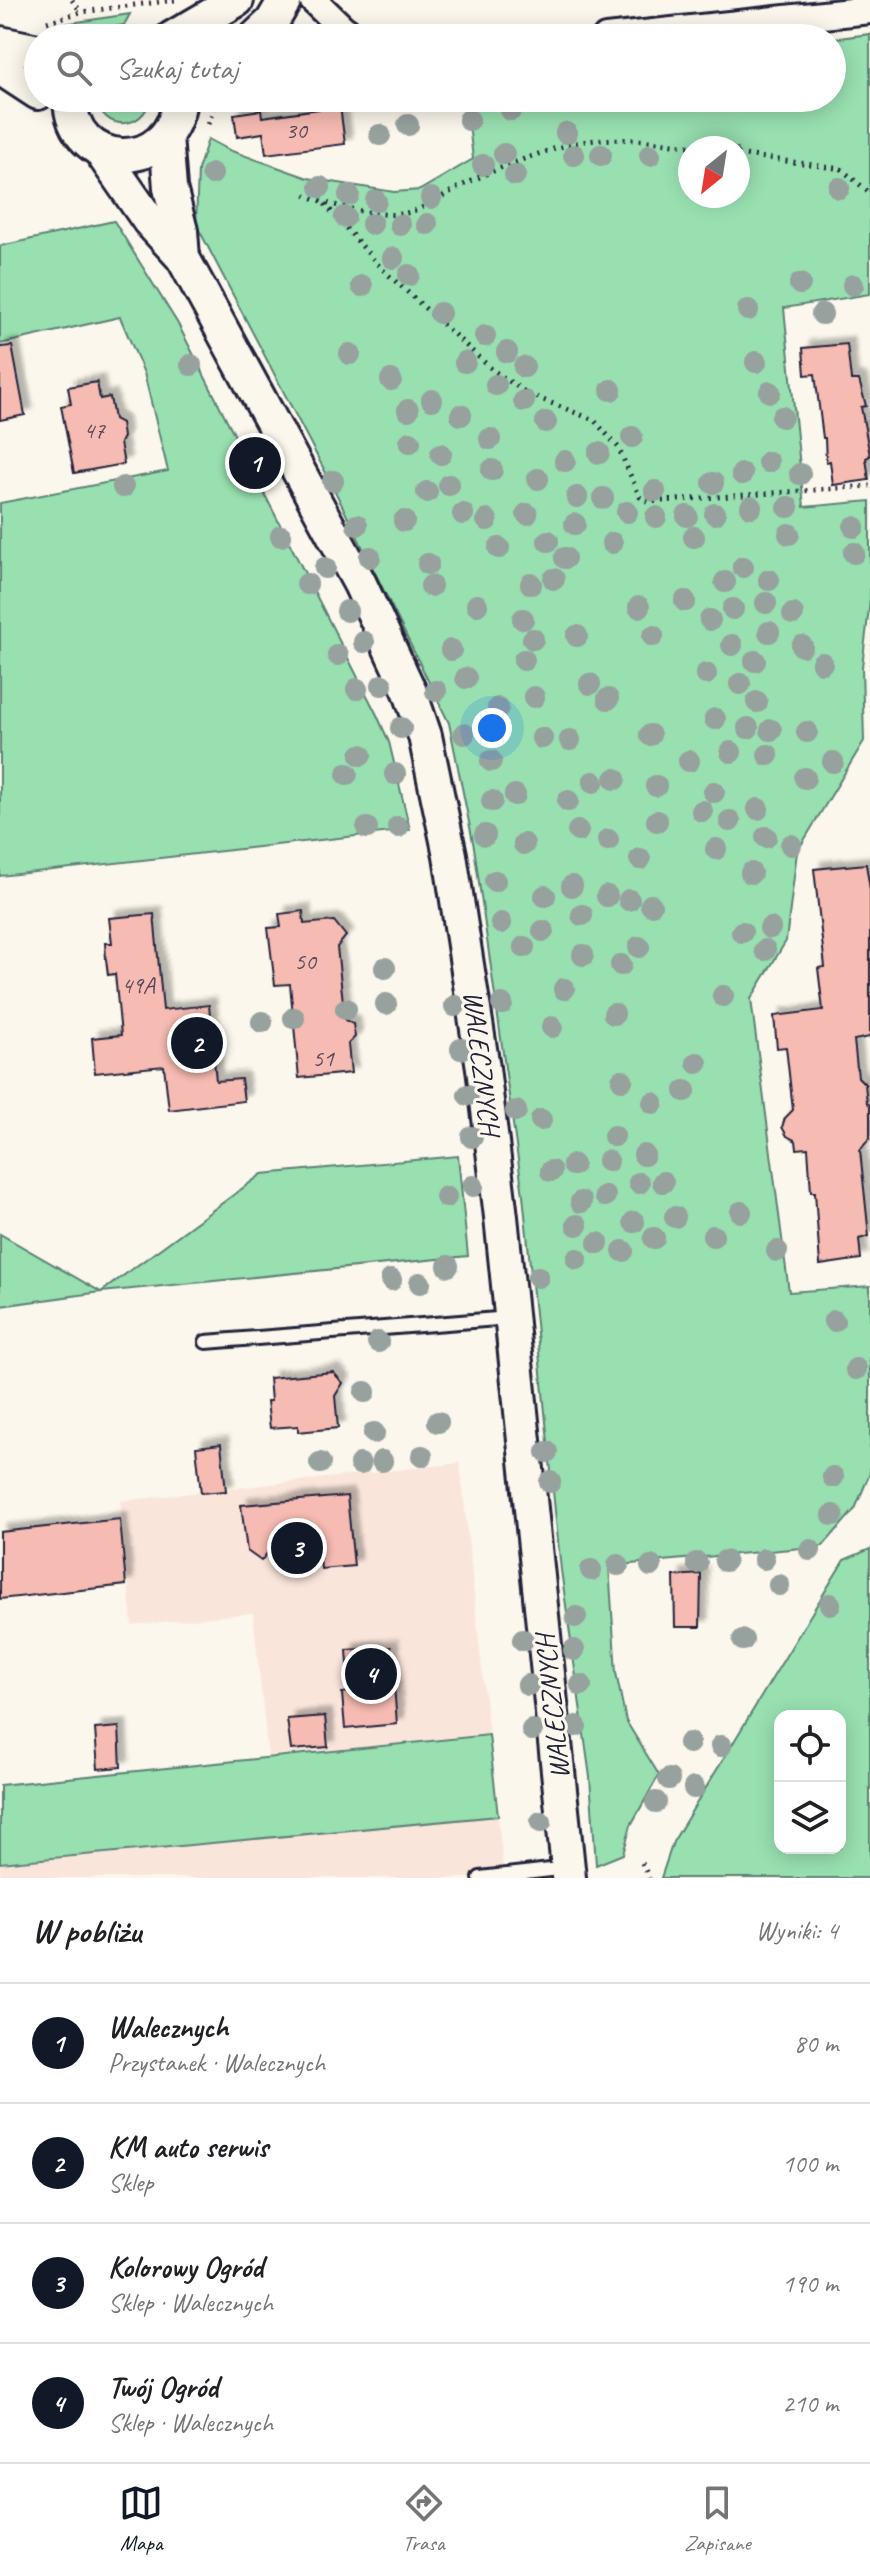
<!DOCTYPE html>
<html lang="pl">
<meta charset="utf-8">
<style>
:root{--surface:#fff;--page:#f6f6f6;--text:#202124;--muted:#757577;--line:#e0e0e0;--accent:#111827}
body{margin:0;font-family:Caveat,sans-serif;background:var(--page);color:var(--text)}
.controls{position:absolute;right:24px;bottom:24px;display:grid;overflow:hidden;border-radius:16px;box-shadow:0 4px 20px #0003}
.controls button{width:72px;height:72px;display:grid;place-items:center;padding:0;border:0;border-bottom:2px solid var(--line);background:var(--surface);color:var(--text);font:40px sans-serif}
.compass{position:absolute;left:678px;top:136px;width:72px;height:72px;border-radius:50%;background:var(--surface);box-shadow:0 4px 20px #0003;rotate:210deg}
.you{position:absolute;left:492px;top:728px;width:28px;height:28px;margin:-20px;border:6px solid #fff;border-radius:50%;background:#1a73e8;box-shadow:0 0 0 12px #1a73e833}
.badge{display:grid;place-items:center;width:52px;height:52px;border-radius:50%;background:var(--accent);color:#fff;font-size:26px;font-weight:700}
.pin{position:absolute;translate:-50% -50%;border:4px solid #fff;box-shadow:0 2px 8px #0006}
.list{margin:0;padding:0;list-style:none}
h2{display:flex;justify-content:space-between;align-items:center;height:104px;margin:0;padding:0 32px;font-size:34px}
h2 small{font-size:26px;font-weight:400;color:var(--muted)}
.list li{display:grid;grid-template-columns:52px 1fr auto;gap:24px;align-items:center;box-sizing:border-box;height:120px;padding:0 32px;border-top:2px solid var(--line)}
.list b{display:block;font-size:30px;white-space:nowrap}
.list p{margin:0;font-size:26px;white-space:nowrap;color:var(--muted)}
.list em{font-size:26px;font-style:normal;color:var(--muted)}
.icon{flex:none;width:44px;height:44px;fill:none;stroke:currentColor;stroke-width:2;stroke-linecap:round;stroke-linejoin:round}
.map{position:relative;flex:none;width:870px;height:1878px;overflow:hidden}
.search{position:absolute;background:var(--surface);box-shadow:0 4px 20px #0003;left:24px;right:24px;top:24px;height:88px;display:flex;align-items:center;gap:20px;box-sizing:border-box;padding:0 28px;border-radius:44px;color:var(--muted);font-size:30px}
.sheet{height:584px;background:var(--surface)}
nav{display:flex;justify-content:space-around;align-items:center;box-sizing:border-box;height:112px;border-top:2px solid var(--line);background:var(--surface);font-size:22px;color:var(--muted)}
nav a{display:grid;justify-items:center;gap:4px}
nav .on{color:var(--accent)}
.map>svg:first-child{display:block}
</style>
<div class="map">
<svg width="870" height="1878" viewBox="0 0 870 1878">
<defs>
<filter id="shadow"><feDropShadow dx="7" dy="-7" stdDeviation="2" flood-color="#0004"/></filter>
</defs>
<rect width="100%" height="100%" fill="#fbf7ec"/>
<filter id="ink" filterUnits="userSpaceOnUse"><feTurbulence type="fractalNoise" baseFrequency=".0125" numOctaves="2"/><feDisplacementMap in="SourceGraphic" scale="16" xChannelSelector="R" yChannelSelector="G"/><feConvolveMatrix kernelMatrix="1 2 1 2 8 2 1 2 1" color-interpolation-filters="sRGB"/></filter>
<g filter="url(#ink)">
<!-- built -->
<g fill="#fae5db">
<path d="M460 1463 489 1735 268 1756 253 1613 132 1625 120 1501Z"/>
<path d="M498 1816 504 1878H0V1863Z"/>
</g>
<!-- green -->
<g fill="#98e0b0" stroke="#5d8176" stroke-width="2" fill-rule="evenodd">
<path d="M130 14 124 25 52 38 64 24Z"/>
<path d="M870 34V294L784 308 804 507 870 501V600L862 667 864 741 797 852 786 941 751 999 789 1292 870 1286V1473L855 1509 823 1546 609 1566 616 1673 626 1721 659 1775 631 1825 623 1854 596 1865 590 1777 561 1570 523 1195 474 847 449 723 329 479 196 224 198 170 208 139 229 150 308 178 394 192 420 190 473 159 466 98H832V39ZM690 148H738V196H690Z"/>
<path d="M97 98H150C145 131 101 132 97 98Z"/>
<path d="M114 221 178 324 377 715 389 742 410 830 0 876V503L168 471 144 373 120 317 0 344V246Z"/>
<path d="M458 1156 468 1256 101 1292 0 1306V1234L101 1292 262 1174Z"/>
<path d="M870 1549V1878H661L673 1842 844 1560ZM780 1716H840V1848H780Z"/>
<path d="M489 1735 498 1816 0 1863V1785Z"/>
</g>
<!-- building -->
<g fill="#f6bbb2" stroke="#22223b" stroke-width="2" filter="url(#shadow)">
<path d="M340 106 345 144 266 154 263 133 237 137 234 114 261 110 262 117Z"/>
<path d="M847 344 851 380H859L866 406 861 407 870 456 866 458 869 480 833 485 830 461 826 462 825 438H823L815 374 805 375 803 348Z"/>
<path d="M12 346 25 415 0 420V347Z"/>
<path d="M97 382 100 399 110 397 114 419 121 423 123 437 120 443 124 464 74 473 61 406 71 404 68 387Z"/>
<path d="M866 864 870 889V1037L854 1040 858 1077 865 1084 867 1103 870 1105V1138L860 1150 869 1236 859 1239 861 1259 820 1265 815 1192H811L808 1148 797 1149 796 1141 787 1136 782 1127 785 1118 793 1110 786 1047 777 1048 774 1016 823 1010 818 968 825 967 814 869Z"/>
<path d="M303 911 304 924 334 921 346 936 337 947 345 1020 353 1024 355 1037 348 1044 351 1073 299 1078 290 984 275 985 268 928 281 927 279 914Z"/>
<path d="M154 914 163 1010 209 1005 216 1081 241 1079 244 1101 169 1110 164 1066 95 1073 92 1038 121 1035 115 974 108 975 106 959 105 943H112L109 918Z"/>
<path d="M333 1372 343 1383 335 1396 338 1428 298 1432V1426L270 1428 267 1401H271L269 1378Z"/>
<path d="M221 1444 226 1491 201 1493 196 1447Z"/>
<path d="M347 1496 354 1566 321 1569 319 1545 269 1551 261 1561 247 1551 241 1505Z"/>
<path d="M120 1519 126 1585 0 1599V1532Z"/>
<path d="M701 1574 700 1627H675L674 1576Z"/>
<path d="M391 1647 397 1724 345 1729 342 1693 350 1692 347 1650Z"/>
<path d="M325 1716 328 1747 291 1750 287 1719Z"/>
<path d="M119 1727 121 1767 98 1769 95 1729Z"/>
</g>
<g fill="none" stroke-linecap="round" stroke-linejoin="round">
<defs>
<g id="service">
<path d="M206 1342 510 1318"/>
<path d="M480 1878 568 1868"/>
</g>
<g id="minor">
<path d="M313 0 343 29 356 38"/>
<path d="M606 38 870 10"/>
</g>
<g id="tertiary">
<path d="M172 38 237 0"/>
<path d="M255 38 272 22 285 0"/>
<path d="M0 43 38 51"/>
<path d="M0 68 38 93"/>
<path d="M70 98C71 171 172 177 180 98"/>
<path d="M166 136 170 188 181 231 183 258"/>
<path d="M99 149 149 221 183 258 360 584 410 692 425 736 450 855 483 1068 501 1217 569 1878"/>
</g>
</defs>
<!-- service casing -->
<use href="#service" stroke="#22223b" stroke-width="18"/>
<!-- minor casing -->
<use href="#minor" stroke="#22223b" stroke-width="32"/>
<!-- tertiary casing -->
<use href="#tertiary" stroke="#22223b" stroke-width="38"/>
<!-- path -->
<g stroke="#22223b" stroke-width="5" stroke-dasharray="2 6" stroke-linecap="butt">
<path d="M72 0 81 12"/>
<path d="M47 22 81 12 175 0"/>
<path d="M382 28C410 35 434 35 462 31V38"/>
<path d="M208 124 215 106 223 98"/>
<path d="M738 154 841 169 870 193"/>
<path d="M305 195C328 205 377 217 401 214 423 211 443 195 463 185 493 170 527 157 560 147 605 133 655 141 701 148"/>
<path d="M325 204 381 268 494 371 528 394 594 420 618 447 640 497 648 502 870 486"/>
<path d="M642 1863 649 1878"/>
</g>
<!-- service -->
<use href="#service" stroke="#fbf7ec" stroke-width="12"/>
<!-- minor -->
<use href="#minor" stroke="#fbf7ec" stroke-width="26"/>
<!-- tertiary -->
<use href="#tertiary" stroke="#fbf7ec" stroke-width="32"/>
</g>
<!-- trees -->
<g fill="#97a19e">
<circle cx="511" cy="110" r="11"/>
<circle cx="469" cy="120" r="11"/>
<circle cx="408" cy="125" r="11"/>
<circle cx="566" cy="133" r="11"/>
<circle cx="380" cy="135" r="11"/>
<circle cx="504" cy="154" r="11"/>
<circle cx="574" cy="155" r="11"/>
<circle cx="601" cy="155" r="11"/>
<circle cx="650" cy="155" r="11"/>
<circle cx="483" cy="165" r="11"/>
<circle cx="212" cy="174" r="11"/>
<circle cx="515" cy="175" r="11"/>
<circle cx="320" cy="187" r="11"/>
<circle cx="839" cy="188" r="11"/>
<circle cx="349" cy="195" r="11"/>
<circle cx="431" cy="198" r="11"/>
<circle cx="376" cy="201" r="11"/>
<circle cx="345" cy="217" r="11"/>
<circle cx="372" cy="224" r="11"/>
<circle cx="427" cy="224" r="11"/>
<circle cx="400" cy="225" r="11"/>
<circle cx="393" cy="258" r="11"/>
<circle cx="409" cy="275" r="11"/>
<circle cx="800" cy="284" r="11"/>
<circle cx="853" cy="285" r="11"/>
<circle cx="362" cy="286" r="11"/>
<circle cx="748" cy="310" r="11"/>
<circle cx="440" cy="313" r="11"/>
<circle cx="822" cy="314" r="11"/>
<circle cx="485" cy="336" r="11"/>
<circle cx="507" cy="352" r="11"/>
<circle cx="350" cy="354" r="11"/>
<circle cx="465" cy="362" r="11"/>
<circle cx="756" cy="362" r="11"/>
<circle cx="191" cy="365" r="11"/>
<circle cx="524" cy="367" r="11"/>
<circle cx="391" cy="380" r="11"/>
<circle cx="496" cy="385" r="11"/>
<circle cx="611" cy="390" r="11"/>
<circle cx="770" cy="392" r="11"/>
<circle cx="432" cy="400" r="11"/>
<circle cx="524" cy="401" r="11"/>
<circle cx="408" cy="410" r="11"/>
<circle cx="461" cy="415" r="11"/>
<circle cx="782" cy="417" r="11"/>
<circle cx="546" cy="422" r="11"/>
<circle cx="632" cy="437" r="11"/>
<circle cx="490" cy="439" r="11"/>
<circle cx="410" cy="442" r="11"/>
<circle cx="599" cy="453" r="11"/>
<circle cx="441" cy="454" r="11"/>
<circle cx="565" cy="461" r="11"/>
<circle cx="768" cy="462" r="11"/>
<circle cx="492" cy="470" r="11"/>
<circle cx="742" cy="474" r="11"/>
<circle cx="800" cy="474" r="11"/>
<circle cx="538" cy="479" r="11"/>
<circle cx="333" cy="481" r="11"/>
<circle cx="713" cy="483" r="11"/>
<circle cx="449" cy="485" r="11"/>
<circle cx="123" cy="487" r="11"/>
<circle cx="655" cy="491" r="11"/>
<circle cx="427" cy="492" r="11"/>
<circle cx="577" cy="497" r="11"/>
<circle cx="603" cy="498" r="11"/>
<circle cx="751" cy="507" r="11"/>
<circle cx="788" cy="507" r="11"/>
<circle cx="627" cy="512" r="11"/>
<circle cx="463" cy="514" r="11"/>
<circle cx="527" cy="514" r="11"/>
<circle cx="715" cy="514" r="11"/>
<circle cx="687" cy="516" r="11"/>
<circle cx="656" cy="517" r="11"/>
<circle cx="487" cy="520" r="11"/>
<circle cx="404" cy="521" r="11"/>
<circle cx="575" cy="524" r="11"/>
<circle cx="357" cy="525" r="11"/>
<circle cx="854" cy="527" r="11"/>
<circle cx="789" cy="534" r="11"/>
<circle cx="281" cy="536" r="11"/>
<circle cx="694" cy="537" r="11"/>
<circle cx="548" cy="541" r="11"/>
<circle cx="612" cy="543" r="11"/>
<circle cx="499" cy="548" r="11"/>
<circle cx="854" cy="553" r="11"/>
<circle cx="370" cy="557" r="11"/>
<circle cx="565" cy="558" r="11"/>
<circle cx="428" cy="564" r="11"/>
<circle cx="743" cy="567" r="11"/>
<circle cx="325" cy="568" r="11"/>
<circle cx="554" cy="579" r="11"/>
<circle cx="769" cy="580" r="11"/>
<circle cx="725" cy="582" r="11"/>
<circle cx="307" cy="584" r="11"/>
<circle cx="531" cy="584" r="11"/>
<circle cx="431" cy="586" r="11"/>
<circle cx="685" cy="601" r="11"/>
<circle cx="766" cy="603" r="11"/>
<circle cx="477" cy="605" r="11"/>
<circle cx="639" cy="607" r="11"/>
<circle cx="733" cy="609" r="11"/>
<circle cx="347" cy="611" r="11"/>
<circle cx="793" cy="614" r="11"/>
<circle cx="523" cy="619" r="11"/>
<circle cx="710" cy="620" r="11"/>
<circle cx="769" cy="632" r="11"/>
<circle cx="577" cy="636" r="11"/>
<circle cx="653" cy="636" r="11"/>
<circle cx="533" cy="639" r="11"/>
<circle cx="364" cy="642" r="11"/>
<circle cx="732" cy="645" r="11"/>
<circle cx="802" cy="646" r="11"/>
<circle cx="451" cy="650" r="11"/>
<circle cx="338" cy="655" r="11"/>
<circle cx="524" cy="660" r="11"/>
<circle cx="755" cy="661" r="11"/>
<circle cx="822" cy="663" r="11"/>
<circle cx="706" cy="674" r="11"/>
<circle cx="466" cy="678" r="11"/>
<circle cx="590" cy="684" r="11"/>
<circle cx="740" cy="684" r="11"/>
<circle cx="382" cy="685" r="11"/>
<circle cx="357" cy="689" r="11"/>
<circle cx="436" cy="691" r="11"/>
<circle cx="534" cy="697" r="11"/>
<circle cx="608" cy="699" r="11"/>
<circle cx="757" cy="702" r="11"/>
<circle cx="498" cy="708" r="11"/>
<circle cx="715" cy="719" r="11"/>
<circle cx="401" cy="728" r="11"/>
<circle cx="748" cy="728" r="11"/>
<circle cx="771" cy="730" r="11"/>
<circle cx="807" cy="732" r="11"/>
<circle cx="464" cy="734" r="11"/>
<circle cx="650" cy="735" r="11"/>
<circle cx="542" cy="738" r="11"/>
<circle cx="570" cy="740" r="11"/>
<circle cx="731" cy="752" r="11"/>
<circle cx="361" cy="755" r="11"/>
<circle cx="768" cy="755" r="11"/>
<circle cx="491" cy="761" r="11"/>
<circle cx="689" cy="761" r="11"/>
<circle cx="833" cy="762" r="11"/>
<circle cx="347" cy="774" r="11"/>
<circle cx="395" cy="774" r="11"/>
<circle cx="805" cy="778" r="11"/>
<circle cx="615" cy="779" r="11"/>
<circle cx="593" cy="782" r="11"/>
<circle cx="656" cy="786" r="11"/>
<circle cx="714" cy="792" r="11"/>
<circle cx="515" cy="795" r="11"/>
<circle cx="492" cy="801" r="11"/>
<circle cx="568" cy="801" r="11"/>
<circle cx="758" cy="809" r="11"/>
<circle cx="702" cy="811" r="11"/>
<circle cx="657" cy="821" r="11"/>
<circle cx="730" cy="821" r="11"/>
<circle cx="398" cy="827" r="11"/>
<circle cx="367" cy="828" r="11"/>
<circle cx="578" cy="831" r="11"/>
<circle cx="485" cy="835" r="11"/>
<circle cx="766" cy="837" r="11"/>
<circle cx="608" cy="840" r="11"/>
<circle cx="524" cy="844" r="11"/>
<circle cx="791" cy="845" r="11"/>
<circle cx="716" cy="849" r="11"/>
<circle cx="640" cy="859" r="11"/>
<circle cx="751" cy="873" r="11"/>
<circle cx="495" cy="881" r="11"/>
<circle cx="572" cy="886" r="11"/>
<circle cx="545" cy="896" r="11"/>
<circle cx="607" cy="896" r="11"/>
<circle cx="629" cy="900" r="11"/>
<circle cx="651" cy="905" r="11"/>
<circle cx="582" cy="915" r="11"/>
<circle cx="501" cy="923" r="11"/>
<circle cx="770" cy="928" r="11"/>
<circle cx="543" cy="931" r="11"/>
<circle cx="742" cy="932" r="11"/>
<circle cx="524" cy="947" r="11"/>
<circle cx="639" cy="947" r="11"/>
<circle cx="765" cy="950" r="11"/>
<circle cx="583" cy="955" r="11"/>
<circle cx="621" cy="965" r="11"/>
<circle cx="385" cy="968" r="11"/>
<circle cx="564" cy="989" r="11"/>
<circle cx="723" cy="996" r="11"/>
<circle cx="386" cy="1004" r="11"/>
<circle cx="502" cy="1004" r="11"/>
<circle cx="455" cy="1006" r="11"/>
<circle cx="346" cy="1009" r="11"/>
<circle cx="614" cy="1014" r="11"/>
<circle cx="294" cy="1018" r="11"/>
<circle cx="262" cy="1022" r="11"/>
<circle cx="552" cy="1027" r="11"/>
<circle cx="461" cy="1049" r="11"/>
<circle cx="697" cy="1063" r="11"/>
<circle cx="622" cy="1080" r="11"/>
<circle cx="685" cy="1091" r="11"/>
<circle cx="468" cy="1095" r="11"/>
<circle cx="653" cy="1103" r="11"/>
<circle cx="516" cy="1111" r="11"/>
<circle cx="541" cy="1120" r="11"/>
<circle cx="614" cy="1136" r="11"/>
<circle cx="472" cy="1137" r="11"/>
<circle cx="644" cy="1155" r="11"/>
<circle cx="608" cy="1161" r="11"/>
<circle cx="573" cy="1165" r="11"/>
<circle cx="551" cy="1171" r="11"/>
<circle cx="663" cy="1182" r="11"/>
<circle cx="639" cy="1183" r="11"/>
<circle cx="473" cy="1186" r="11"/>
<circle cx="605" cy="1196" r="11"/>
<circle cx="446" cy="1197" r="11"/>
<circle cx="581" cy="1202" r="11"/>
<circle cx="741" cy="1212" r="11"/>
<circle cx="675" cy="1217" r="11"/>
<circle cx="634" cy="1222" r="11"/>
<circle cx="577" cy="1225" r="11"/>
<circle cx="713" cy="1236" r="11"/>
<circle cx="654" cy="1238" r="11"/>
<circle cx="598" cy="1243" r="11"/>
<circle cx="623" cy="1251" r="11"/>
<circle cx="777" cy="1251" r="11"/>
<circle cx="577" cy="1259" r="11"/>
<circle cx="448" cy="1266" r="11"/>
<circle cx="538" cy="1277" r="11"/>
<circle cx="391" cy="1280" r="11"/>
<circle cx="420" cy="1283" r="11"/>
<circle cx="834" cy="1321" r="11"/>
<circle cx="378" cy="1342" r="11"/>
<circle cx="856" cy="1369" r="11"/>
<circle cx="365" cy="1392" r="11"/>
<circle cx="438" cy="1422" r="11"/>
<circle cx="374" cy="1433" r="11"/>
<circle cx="547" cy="1452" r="11"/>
<circle cx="422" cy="1456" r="11"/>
<circle cx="382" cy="1461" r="11"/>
<circle cx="320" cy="1463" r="11"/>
<circle cx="360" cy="1464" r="11"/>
<circle cx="833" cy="1477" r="11"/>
<circle cx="550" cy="1482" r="11"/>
<circle cx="833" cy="1515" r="11"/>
<circle cx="810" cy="1550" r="11"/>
<circle cx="764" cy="1559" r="11"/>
<circle cx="725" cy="1561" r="11"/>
<circle cx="697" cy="1563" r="11"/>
<circle cx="618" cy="1565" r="11"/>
<circle cx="651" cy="1566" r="11"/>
<circle cx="591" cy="1570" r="11"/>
<circle cx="779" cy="1585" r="11"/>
<circle cx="830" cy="1604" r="11"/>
<circle cx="576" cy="1617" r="11"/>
<circle cx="523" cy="1640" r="11"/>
<circle cx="743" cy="1640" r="11"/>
<circle cx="574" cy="1650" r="11"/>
<circle cx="528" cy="1685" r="11"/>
<circle cx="581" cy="1685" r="11"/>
<circle cx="576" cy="1726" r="11"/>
<circle cx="532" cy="1730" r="11"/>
<circle cx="689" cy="1743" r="11"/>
<circle cx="721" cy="1746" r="11"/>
<circle cx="669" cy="1779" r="11"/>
<circle cx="694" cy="1788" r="11"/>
<circle cx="656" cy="1802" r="11"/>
<circle cx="541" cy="1822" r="11"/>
</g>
</g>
<g text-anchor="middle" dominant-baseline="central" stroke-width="6" stroke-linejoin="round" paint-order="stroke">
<!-- number labels -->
<g font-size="24" fill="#574859">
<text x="296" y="130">30</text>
<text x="94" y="430">47</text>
<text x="305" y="961">50</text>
<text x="138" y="985">49A</text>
<text x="323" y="1058">51</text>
</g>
<!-- street labels -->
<g font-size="28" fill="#22223b" stroke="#fbf7ec">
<text transform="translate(482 1063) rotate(83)">WALECZNYCH</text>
<text transform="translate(552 1707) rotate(-96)">WALECZNYCH</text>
</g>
</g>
</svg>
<div class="controls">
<button><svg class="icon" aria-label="locate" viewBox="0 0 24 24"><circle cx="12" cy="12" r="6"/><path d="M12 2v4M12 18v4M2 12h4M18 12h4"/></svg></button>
<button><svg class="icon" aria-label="layers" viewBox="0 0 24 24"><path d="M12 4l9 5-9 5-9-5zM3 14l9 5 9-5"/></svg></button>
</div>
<svg class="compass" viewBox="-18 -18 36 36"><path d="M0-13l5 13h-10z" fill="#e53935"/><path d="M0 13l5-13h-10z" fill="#757577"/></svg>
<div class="you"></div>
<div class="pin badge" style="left:255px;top:463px">1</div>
<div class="pin badge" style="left:197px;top:1043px">2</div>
<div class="pin badge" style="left:297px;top:1548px">3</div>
<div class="pin badge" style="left:371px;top:1674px">4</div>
<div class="search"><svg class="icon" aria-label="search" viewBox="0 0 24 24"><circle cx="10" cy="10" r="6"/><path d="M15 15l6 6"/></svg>Szukaj tutaj</div>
</div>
<section class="sheet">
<h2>W pobliżu<small>Wyniki: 4</small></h2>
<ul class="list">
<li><span class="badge">1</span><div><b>Walecznych</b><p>Przystanek · Walecznych</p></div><em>80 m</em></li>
<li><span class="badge">2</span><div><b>KM auto serwis</b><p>Sklep</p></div><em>100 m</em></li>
<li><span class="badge">3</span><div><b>Kolorowy Ogród</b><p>Sklep · Walecznych</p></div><em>190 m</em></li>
<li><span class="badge">4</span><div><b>Twój Ogród</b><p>Sklep · Walecznych</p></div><em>210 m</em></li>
</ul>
</section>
<nav>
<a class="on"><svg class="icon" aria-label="map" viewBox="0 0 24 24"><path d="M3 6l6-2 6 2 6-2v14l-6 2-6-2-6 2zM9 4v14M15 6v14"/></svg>Mapa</a>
<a><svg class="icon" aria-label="directions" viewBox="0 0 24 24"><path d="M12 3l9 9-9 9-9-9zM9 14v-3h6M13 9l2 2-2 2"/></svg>Trasa</a>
<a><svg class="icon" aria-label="saved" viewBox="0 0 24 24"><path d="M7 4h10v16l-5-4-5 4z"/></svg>Zapisane</a>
</nav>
